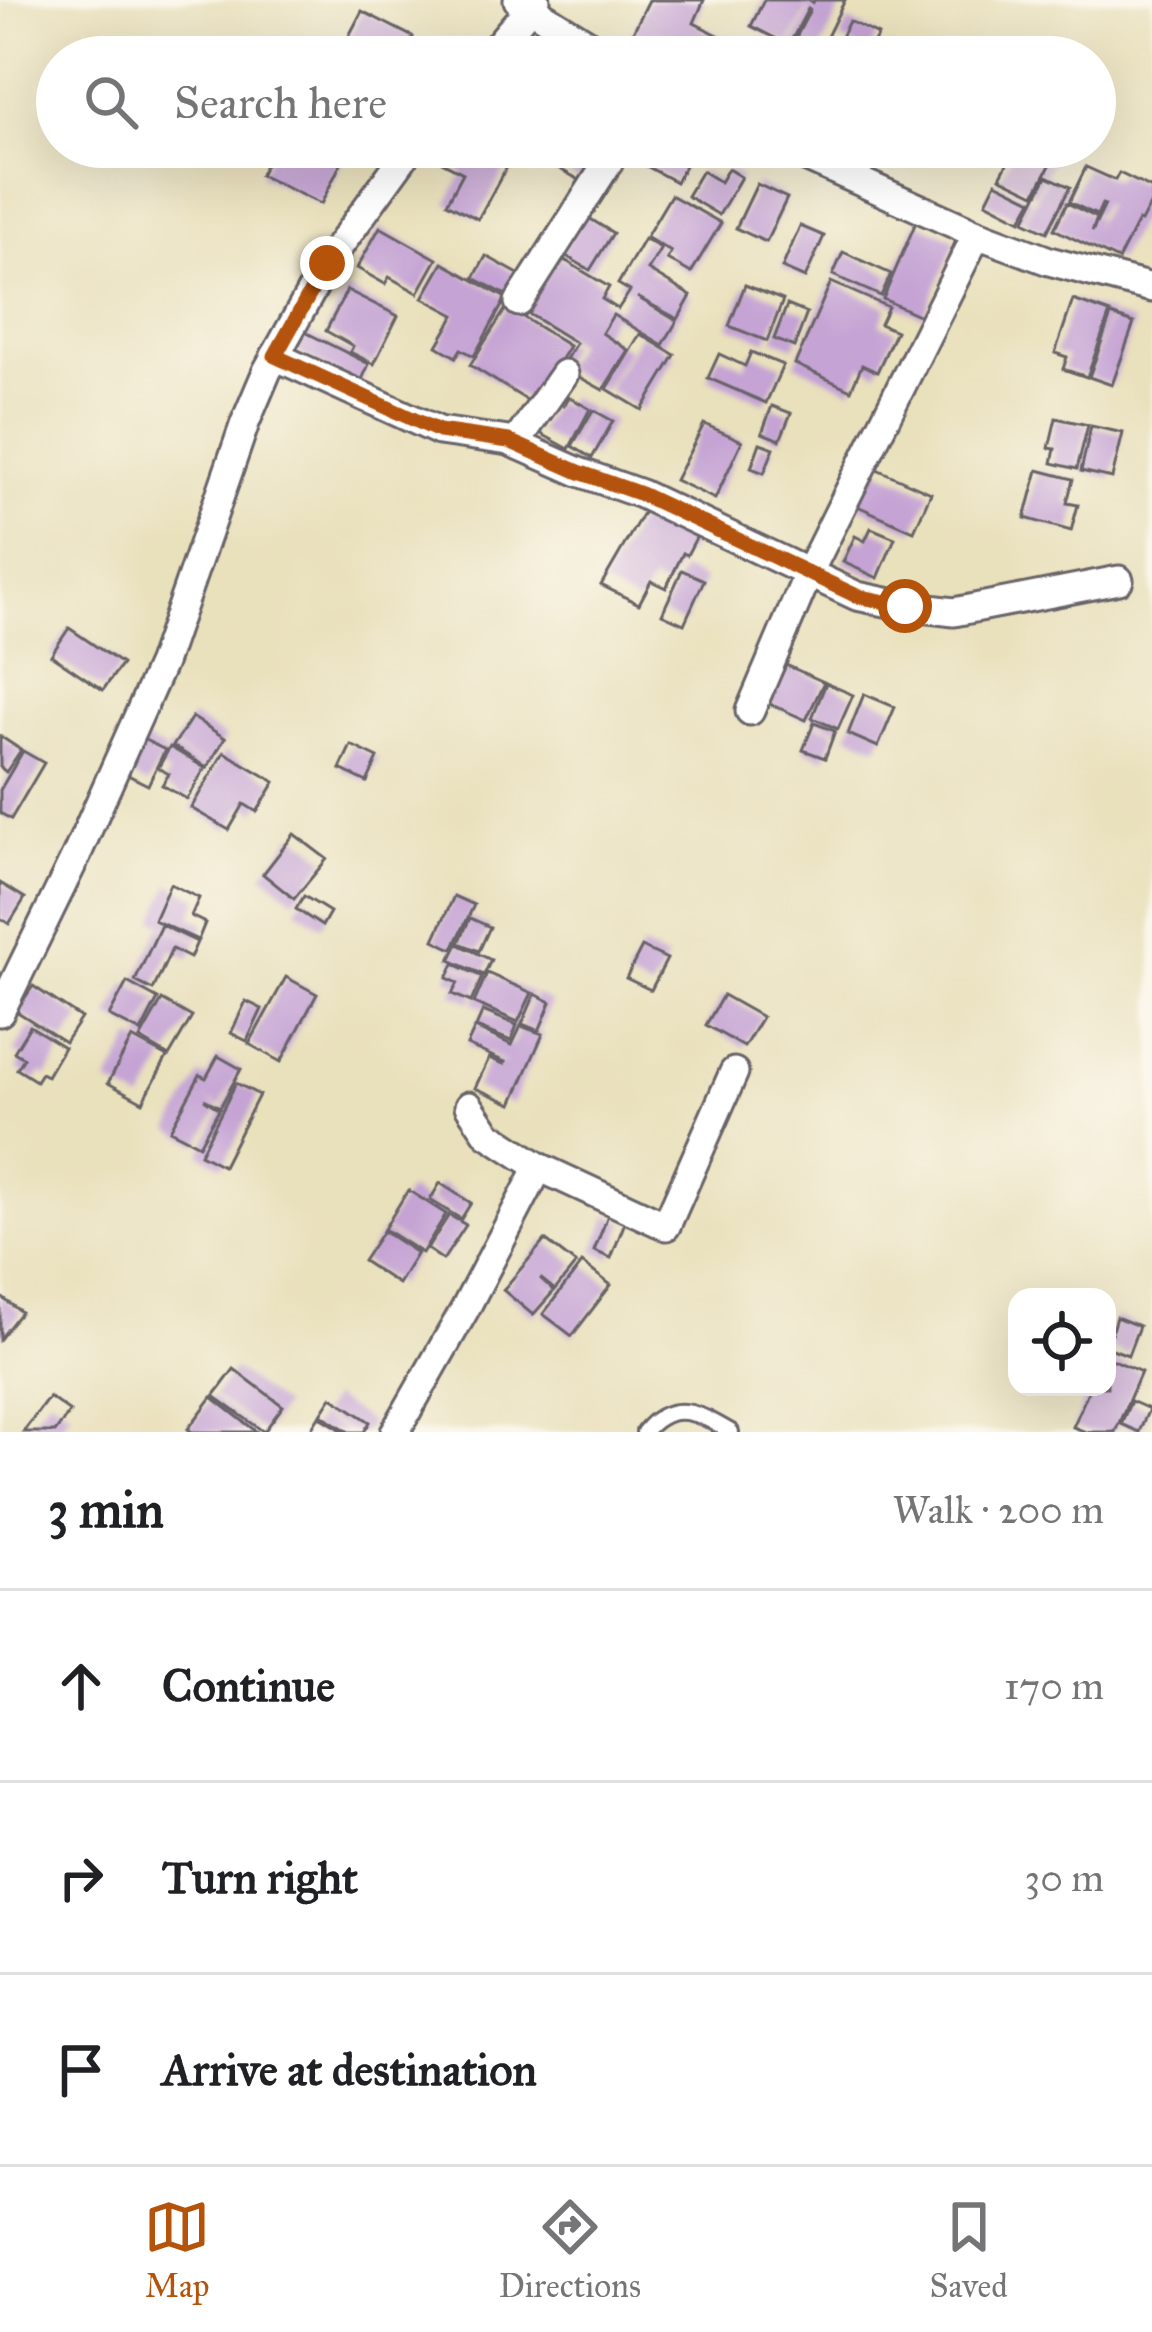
<!DOCTYPE html>
<meta charset="utf-8">
<style>
:root{--surface:#fff;--page:#f2f2f2;--text:#202124;--muted:#757577;--line:#e0e0e0;--accent:#b45309}
body{margin:0;font-family:"IM FELL Great Primer",serif;background:var(--page);color:var(--text)}
.controls{position:absolute;right:36px;bottom:36px;display:grid;overflow:hidden;border-radius:24px;box-shadow:0 12px 48px #0002}
.controls button{width:108px;height:108px;display:grid;place-items:center;padding:0;border:0;border-bottom:3px solid var(--line);background:var(--surface);color:var(--text);font:60px sans-serif}
.stop{position:absolute;width:36px;height:36px;margin:-27px;border:9px solid #b45309;border-radius:50%;background:#fff}
.stop.end{background:#b45309;border-color:#fff;box-shadow:0 3px 12px #0008}
.list{margin:0;padding:0;list-style:none}
h2{display:flex;justify-content:space-between;align-items:center;height:156px;margin:0;padding:0 48px;font-size:51px}
h2 small{font-size:39px;font-weight:400;color:var(--muted)}
.list li{display:grid;grid-template-columns:78px 1fr auto;gap:36px;align-items:center;box-sizing:border-box;height:192px;padding:0 48px;border-top:3px solid var(--line)}
.list b{display:block;font-size:45px;white-space:nowrap}
.list em{font-size:39px;font-style:normal;color:var(--muted)}
.icon{flex:none;width:66px;height:66px;fill:none;stroke:currentColor;stroke-width:2;stroke-linecap:round;stroke-linejoin:round}
.map{position:relative;flex:none;width:1152px;height:1432px;overflow:hidden}
.search{position:absolute;background:var(--surface);box-shadow:0 12px 48px #0002;left:36px;right:36px;top:36px;height:132px;display:flex;align-items:center;gap:30px;box-sizing:border-box;padding:0 42px;border-radius:66px;color:var(--muted);font-size:45px}
.sheet{height:732px;background:var(--surface)}
nav{display:flex;justify-content:space-around;align-items:center;box-sizing:border-box;height:168px;border-top:3px solid var(--line);background:var(--surface);font-size:33px;color:var(--muted)}
nav a{display:grid;justify-items:center;gap:6px}
nav .on{color:var(--accent)}
.map>svg:first-child{display:block}
</style>
<div class="map">
<svg width="1152" height="1432" viewBox="0 0 1152 1432">
<rect width="100%" height="100%" fill="#fbf7ec"/>
<filter id="ink" filterUnits="userSpaceOnUse"><feTurbulence type="fractalNoise" baseFrequency=".00833" numOctaves="2"/><feDisplacementMap in="SourceGraphic" scale="24" xChannelSelector="R" yChannelSelector="G"/><feConvolveMatrix kernelMatrix="1 2 1 2 8 2 1 2 1" color-interpolation-filters="sRGB"/></filter>
<filter id="wash" filterUnits="userSpaceOnUse"><feTurbulence type="fractalNoise" baseFrequency=".004" numOctaves="4" result="noise"/><feDisplacementMap in="SourceGraphic" scale="48" xChannelSelector="R" yChannelSelector="G"/><feGaussianBlur stdDeviation="2.7" result="paint"/><feColorMatrix in="noise" values="0 0 0 0 0 0 0 0 0 0 0 0 0 0 0 0 0 1.4 0 .05"/><feComposite in="paint" operator="in"/></filter>
<g filter="url(#wash)">
<rect width="100%" height="100%" fill="#e9e0bc"/>
<g id="blocks">
<!-- building -->
<g fill="#c5a3d4">
<path d="M649 0H704L694 23 722 37 713 57H628L622 54Z"/>
<path d="M764 0H807L813 3 814 0H845L817 57 792 45 810 10 808 9 789 45 751 26Z"/>
<path d="M362 11 413 37 402 57H338Z"/>
<path d="M849 21 878 35 868 53 840 39Z"/>
<path d="M549 40 578 57H539Z"/>
<path d="M274 147H343L348 149 321 204 260 175Z"/>
<path d="M450 147H493L512 157 478 219 447 203 463 173 442 162Z"/>
<path d="M532 147H571L597 161 585 183 529 152Z"/>
<path d="M659 147H695L676 182 648 167Z"/>
<path d="M1016 147H1038L1055 156 1035 194 1000 177Z"/>
<path d="M1086 167 1115 180 1119 173 1152 189V201L1141 222 1138 221 1118 260 1054 229 1067 203 1097 218 1092 232 1105 205 1102 204 1097 215 1069 202Z"/>
<path d="M728 169 741 177 719 215 687 196 702 171 720 182Z"/>
<path d="M1047 176 1070 187 1047 232 1024 221Z"/>
<path d="M996 182 1032 200 1021 220 986 202Z"/>
<path d="M757 184 787 198 766 242 736 228Z"/>
<path d="M671 195 721 223 691 273 667 259 671 252 646 237Z"/>
<path d="M584 215 613 233 590 270 561 253Z"/>
<path d="M916 222 956 240 923 317 883 299Z"/>
<path d="M800 226 824 236 805 278 782 268Z"/>
<path d="M380 227 437 259 418 293 389 277 385 284 357 268Z"/>
<path d="M644 239 661 248 648 270 691 296 678 319 637 297 677 321 663 345 613 315 602 333 628 350 603 390 561 367 576 343 524 311 558 256 609 287 602 299 618 309 630 291 618 284Z"/>
<path d="M843 252 891 274 881 296 833 275Z"/>
<path d="M486 256 520 275 508 296 474 278Z"/>
<path d="M443 263 506 298 474 356 461 349 456 357 437 346 455 315 423 298Z"/>
<path d="M831 282 888 307 880 324 896 331 877 372 862 365 851 390 795 364Z"/>
<path d="M745 285 783 300 767 341 729 326Z"/>
<path d="M347 290 398 316 374 364 350 352 353 346 326 331Z"/>
<path d="M1073 300 1110 313 1087 377 1063 369 1067 357 1055 353Z"/>
<path d="M787 305 807 313 794 347 774 339Z"/>
<path d="M507 307 569 346 533 404 470 365Z"/>
<path d="M1111 315 1134 323 1112 385 1089 377Z"/>
<path d="M305 332 369 364 360 384 295 352Z"/>
<path d="M640 334 675 355 642 410 607 389Z"/>
<path d="M751 352 783 365 766 403 708 378 719 354 745 366Z"/>
<path d="M569 397 590 409 569 449 538 432 555 401 564 406Z"/>
<path d="M772 406 791 413 780 440 762 433Z"/>
<path d="M593 410 613 421 592 458 572 446Z"/>
<path d="M1056 418 1088 425 1077 469 1052 463 1055 449 1049 448Z"/>
<path d="M704 424 742 441 715 499 675 480Z"/>
<path d="M1091 426 1123 433 1112 478 1081 471Z"/>
<path d="M760 443 774 448 764 473 751 468Z"/>
<path d="M870 466 931 493 914 531 853 504Z"/>
<path d="M1038 470 1073 479 1067 503 1078 505 1071 531 1025 518Z"/>
<path d="M647 506 699 532 687 555 683 553 666 588 651 581 639 604 601 585Z"/>
<path d="M871 528 895 538 878 578 843 562 855 536 865 541Z"/>
<path d="M682 570 704 580 684 624 662 614Z"/>
<path d="M69 628 122 664 103 690 51 655Z"/>
<path d="M786 665 824 682 806 720 768 703Z"/>
<path d="M826 683 853 695 838 729 812 718Z"/>
<path d="M864 694 895 707 878 747 848 734Z"/>
<path d="M192 717 225 738 207 768 173 746Z"/>
<path d="M814 723 835 731 825 758 803 750Z"/>
<path d="M0 736 21 750 6 772 0 767Z"/>
<path d="M137 736 165 750 148 785 120 771Z"/>
<path d="M351 745 378 758 367 782 340 769Z"/>
<path d="M170 747 205 768 187 799 162 785 169 774 158 768Z"/>
<path d="M23 751 44 763 11 819 0 813V790Z"/>
<path d="M224 752 275 782 257 812 244 804 229 830 191 808Z"/>
<path d="M294 834 327 859 294 899 263 874Z"/>
<path d="M0 883 25 898 9 924 0 918Z"/>
<path d="M170 884 199 898 191 916 205 923 198 940 154 920Z"/>
<path d="M304 896 330 912 322 926 296 909Z"/>
<path d="M454 896 474 905 453 949 434 940Z"/>
<path d="M470 918 490 927 479 951 459 943Z"/>
<path d="M161 925 197 942 190 958 172 949 153 990 135 981Z"/>
<path d="M458 944 491 960 484 975 450 960Z"/>
<path d="M642 947 667 959 651 990 626 978Z"/>
<path d="M454 964 482 977 471 1002 452 994 458 983 447 978Z"/>
<path d="M487 973 532 993 518 1022 474 1003Z"/>
<path d="M286 977 317 994 281 1062 249 1044Z"/>
<path d="M127 982 158 999 141 1032 109 1016Z"/>
<path d="M33 986 81 1018 65 1042 16 1011Z"/>
<path d="M535 994 551 1002 539 1031 522 1024Z"/>
<path d="M723 995 762 1017 744 1047 706 1025Z"/>
<path d="M162 1000 192 1017 169 1056 140 1039Z"/>
<path d="M246 1001 262 1009 247 1041 231 1033Z"/>
<path d="M483 1011 517 1025 511 1041 476 1027Z"/>
<path d="M30 1026 64 1047 47 1076 41 1073 36 1081 17 1069 24 1058 14 1052Z"/>
<path d="M521 1026 543 1034 512 1104 475 1088 489 1058 504 1064 505 1062 467 1045 475 1028 512 1045Z"/>
<path d="M132 1038 167 1057 143 1102 108 1083Z"/>
<path d="M218 1056 241 1069 220 1107 204 1099 219 1109 199 1145 170 1130 200 1075 206 1078Z"/>
<path d="M236 1083 259 1095 223 1166 200 1154Z"/>
<path d="M440 1183 471 1203 461 1219 430 1200Z"/>
<path d="M408 1190 446 1214 422 1253 384 1229Z"/>
<path d="M449 1215 466 1225 443 1260 427 1249Z"/>
<path d="M608 1215 625 1222 611 1258 594 1251Z"/>
<path d="M383 1231 417 1253 398 1284 363 1261Z"/>
<path d="M545 1240 576 1264 555 1290 540 1278 554 1291 533 1315 503 1290Z"/>
<path d="M582 1263 611 1285 572 1336 543 1314Z"/>
<path d="M0 1296 21 1312 0 1339Z"/>
<path d="M1116 1317 1139 1326 1128 1355 1107 1347Z"/>
<path d="M1107 1357 1141 1372 1115 1432H1086L1073 1427 1090 1387H1107Z"/>
<path d="M234 1369 283 1406 264 1432 214 1396Z"/>
<path d="M49 1397 70 1412 55 1432H23Z"/>
<path d="M212 1397 257 1432H192L188 1429Z"/>
<path d="M332 1397 370 1422 364 1432H349L321 1414Z"/>
<path d="M1131 1401 1149 1409 1139 1432 1121 1424Z"/>
<path d="M319 1416 345 1432H309Z"/>
</g>
</g>
</g>
<g filter="url(#ink)">
<use href="#blocks" fill-opacity="0" stroke="#686468" stroke-width="3"/>
<g fill="none" stroke-linecap="round" stroke-linejoin="round">
<defs>
<path id="lane" d="M644 1432C672 1397 700 1414 731 1432"/>
<g id="street">
<path d="M518 0 609 57"/>
<path d="M488 57 536 0"/>
<path d="M783 147 977 234 1049 261 1152 288"/>
<path d="M519 302 618 147"/>
<path d="M275 356 439 431 509 441 579 472 641 494 857 596 905 606 954 612 1119 580"/>
<path d="M515 444 564 374"/>
<path d="M750 711 809 572 977 234"/>
<path d="M0 1012 77 854 162 663 245 423 267 371 327 263 411 147"/>
<path d="M469 1106 488 1134 539 1167 666 1226 734 1072"/>
<path d="M395 1432 465 1309 539 1167"/>
</g>
</defs>
<!-- lane casing -->
<use href="#lane" stroke="#686468" stroke-width="20"/>
<!-- street casing -->
<use href="#street" stroke="#686468" stroke-width="33"/>
<!-- lane -->
<use href="#lane" stroke="#fff" stroke-width="14"/>
<!-- street -->
<use href="#street" stroke="#fff" stroke-width="27"/>
</g>
</g>
<g fill="none" stroke-linecap="round" stroke-linejoin="round" filter="url(#ink)">
<!-- route -->
<path stroke="#b45309" stroke-width="15" d="M327 263 275 356 439 431 509 441 579 472 641 494 857 596 905 606"/>
</g>
</svg>
<div class="controls">
<button><svg class="icon" aria-label="locate" viewBox="0 0 24 24"><circle cx="12" cy="12" r="6"/><path d="M12 2v4M12 18v4M2 12h4M18 12h4"/></svg></button>
</div>
<div class="stop" style="left:905px;top:606px"></div>
<div class="stop end" style="left:327px;top:263px"></div>
<div class="search"><svg class="icon" aria-label="search" viewBox="0 0 24 24"><circle cx="10" cy="10" r="6"/><path d="M15 15l6 6"/></svg>Search here</div>
</div>
<section class="sheet">
<h2>3 min<small>Walk · 200 m</small></h2>
<ul class="list">
<li><svg class="icon" aria-label="ahead" viewBox="0 0 24 24"><path d="M12 20V5M6 11l6-6 6 6"/></svg><div><b>Continue</b></div><em>170 m</em></li>
<li><svg class="icon" aria-label="right" viewBox="0 0 24 24"><path d="M7 20v-9h11M14 6l5 5-5 5"/></svg><div><b>Turn right</b></div><em>30 m</em></li>
<li><svg class="icon" aria-label="arrive" viewBox="0 0 24 24"><path d="M6 21V4h12l-3 4 3 4H6"/></svg><div><b>Arrive at destination</b></div></li>
</ul>
</section>
<nav>
<a class="on"><svg class="icon" aria-label="map" viewBox="0 0 24 24"><path d="M3 6l6-2 6 2 6-2v14l-6 2-6-2-6 2zM9 4v14M15 6v14"/></svg>Map</a>
<a><svg class="icon" aria-label="directions" viewBox="0 0 24 24"><path d="M12 3l9 9-9 9-9-9zM9 14v-3h6M13 9l2 2-2 2"/></svg>Directions</a>
<a><svg class="icon" aria-label="saved" viewBox="0 0 24 24"><path d="M7 4h10v16l-5-4-5 4z"/></svg>Saved</a>
</nav>
